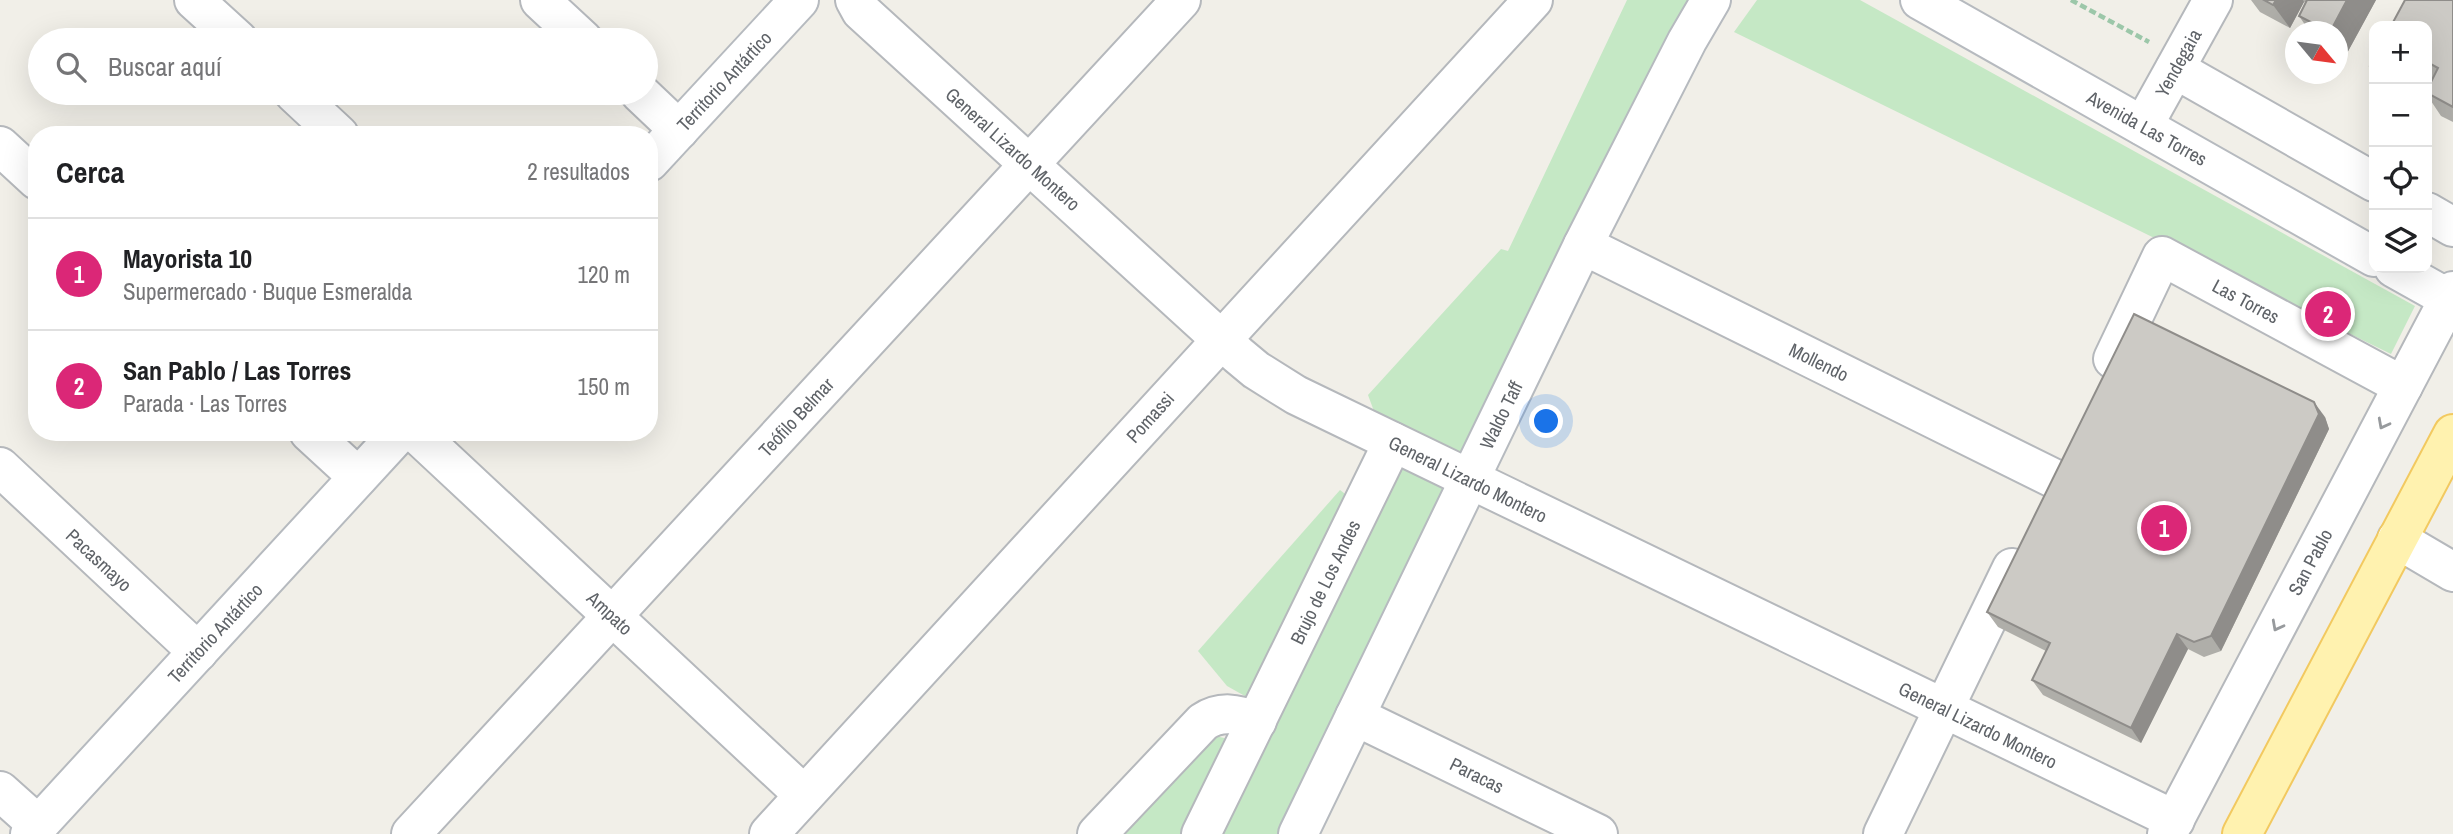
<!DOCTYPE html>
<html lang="es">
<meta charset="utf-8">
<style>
:root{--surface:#fff;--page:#f2f2f2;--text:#202124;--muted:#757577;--line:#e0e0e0;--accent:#db2777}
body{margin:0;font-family:"Archivo Narrow",sans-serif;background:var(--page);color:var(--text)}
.controls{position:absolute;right:21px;top:21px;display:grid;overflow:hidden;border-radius:14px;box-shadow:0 7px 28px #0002}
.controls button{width:63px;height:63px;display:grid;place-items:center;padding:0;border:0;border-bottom:2px solid var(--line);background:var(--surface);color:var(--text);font:35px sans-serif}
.compass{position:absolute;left:2285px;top:21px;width:63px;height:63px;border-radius:50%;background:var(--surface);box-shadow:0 7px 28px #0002;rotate:119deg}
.you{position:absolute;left:1547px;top:422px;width:24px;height:24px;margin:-18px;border:5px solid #fff;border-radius:50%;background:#1a73e8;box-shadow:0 0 0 10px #1a73e833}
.badge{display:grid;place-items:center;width:46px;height:46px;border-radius:50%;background:var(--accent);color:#fff;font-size:23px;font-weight:700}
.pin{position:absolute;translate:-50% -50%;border:4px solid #fff;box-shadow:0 2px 7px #0006}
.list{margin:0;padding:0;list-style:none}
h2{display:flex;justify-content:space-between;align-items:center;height:91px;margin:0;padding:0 28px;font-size:30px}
h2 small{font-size:23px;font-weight:400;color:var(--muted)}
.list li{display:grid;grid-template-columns:46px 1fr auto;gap:21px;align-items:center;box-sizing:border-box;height:112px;padding:0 28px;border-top:2px solid var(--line)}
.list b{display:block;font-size:26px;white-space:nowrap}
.list p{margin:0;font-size:23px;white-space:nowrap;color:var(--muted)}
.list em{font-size:23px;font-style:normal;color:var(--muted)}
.icon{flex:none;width:38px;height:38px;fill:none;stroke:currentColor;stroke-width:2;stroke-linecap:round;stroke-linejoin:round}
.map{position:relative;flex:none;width:2453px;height:834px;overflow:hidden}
.search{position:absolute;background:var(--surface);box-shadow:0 7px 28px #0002;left:28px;top:28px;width:630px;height:77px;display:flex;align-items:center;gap:18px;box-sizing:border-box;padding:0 24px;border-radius:38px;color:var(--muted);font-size:26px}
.panel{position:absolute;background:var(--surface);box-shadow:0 7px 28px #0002;left:28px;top:126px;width:630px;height:315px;border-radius:28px}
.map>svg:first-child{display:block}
</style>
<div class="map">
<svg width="2453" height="834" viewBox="0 0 2453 834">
<rect width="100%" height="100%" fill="#f1efe8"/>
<!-- green -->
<g fill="#c5e8c5">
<path d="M1627 0H1692L1283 834H1222L1395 468 1368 395 1501 249 1508 251Z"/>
<path d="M1757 0H1860L2415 306 2391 354 1734 32Z"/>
<path d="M1340 490 1349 497 1252 700 1227 686 1198 651Z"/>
<path d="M1208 734 1228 739 1181 834H1116Z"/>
</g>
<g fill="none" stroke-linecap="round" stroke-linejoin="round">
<defs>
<g id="street">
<path d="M194 0 238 40"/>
<path d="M540 0 583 40"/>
<path d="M855 0 861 11 1238 355 1256 370 1296 395 2175 820"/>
<path d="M2175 69 2374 182"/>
<path d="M294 93 339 135"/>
<path d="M640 93 679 130"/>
<path d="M2143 126 2213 0"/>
<path d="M0 146 37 180"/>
<path d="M2427 212 2453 227"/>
<path d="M1583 245 2055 479"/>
<path d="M2113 359 2162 256 2403 386"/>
<path d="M309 432 358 477"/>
<path d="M415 432 804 795"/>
<path d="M0 467 198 652"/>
<path d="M2397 539 2453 572"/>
<path d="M1355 716 1598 834"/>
<path d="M0 791 38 825"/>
<path d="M411 834 1181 0"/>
<path d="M769 834 1533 0"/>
<path d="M1097 834 1203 722C1221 710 1237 714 1257 721"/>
<path d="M1201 834 1393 442"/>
<path d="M1883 834 2012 568"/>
<path d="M2167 834 2453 291"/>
</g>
<g id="secondary">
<path d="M1920 0 2374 257"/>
<path d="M649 162 799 0"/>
<path d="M2394 268 2453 301"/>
<path d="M30 834 400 432"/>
<path d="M1298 834 1583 245 1687 41 1711 0"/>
</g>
<path id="primary" d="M2242 834 2453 434"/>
</defs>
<!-- street casing -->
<use href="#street" stroke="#b5b8bc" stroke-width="42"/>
<!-- secondary casing -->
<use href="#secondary" stroke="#b6babf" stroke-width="42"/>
<!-- primary casing -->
<use href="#primary" stroke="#f2c960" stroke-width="42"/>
<!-- path -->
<path stroke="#9cc7a9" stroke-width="4.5" stroke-dasharray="7 3.5" stroke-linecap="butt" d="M2071 0 2149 42"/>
<!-- street -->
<use href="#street" stroke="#fff" stroke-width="38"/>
<!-- secondary -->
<use href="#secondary" stroke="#fff" stroke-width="38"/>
<!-- primary -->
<use href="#primary" stroke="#fff2af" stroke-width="38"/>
</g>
<!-- wall -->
<g fill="#afaea9">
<path d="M2251 0H2376L2346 55 2337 50V32H2310L2299 16 2306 3 2304 2 2290 28 2260 12Z"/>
<path d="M2453 0V122L2441 116 2427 95V90L2432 80 2430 78 2427 84V26Z"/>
<path d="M2325 417 2329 429 2221 651 2204 657 2188 649 2141 743 2043 695 2032 680 2046 651 1998 627 1987 612Z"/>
</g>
<!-- shaded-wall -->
<g fill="#8f8d8a">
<path d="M2276 0H2303L2304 2 2290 28 2273 5Z"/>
<path d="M2347 0H2376L2346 55 2337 42V32H2330Z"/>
<path d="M2427 74 2430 78 2427 84Z"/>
<path d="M2314 402 2325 417 2329 429 2221 651 2211 636Z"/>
<path d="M2177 634 2188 649 2141 743 2131 728Z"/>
</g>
<!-- building -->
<g fill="#cccac5" stroke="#8f8d8a" stroke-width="2">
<path d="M2264 0H2276L2273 5Z"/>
<path d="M2307 0H2347L2330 32 2299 16Z"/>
<path d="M2405 0H2453V107L2427 93V90L2438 68 2427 62V26H2391Z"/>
<path d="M2374 59V69L2370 66Z"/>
<path d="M2134 314 2314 402 2319 414 2211 636 2194 642 2177 634 2131 728 2032 680 2050 643 1987 612Z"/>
</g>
<!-- one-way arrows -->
<defs><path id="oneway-chevron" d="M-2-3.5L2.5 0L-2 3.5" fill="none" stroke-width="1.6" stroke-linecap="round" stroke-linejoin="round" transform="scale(1.75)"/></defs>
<g stroke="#979a9d">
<use href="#oneway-chevron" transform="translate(2383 424) rotate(118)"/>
<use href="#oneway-chevron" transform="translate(2277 626) rotate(118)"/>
</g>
<g text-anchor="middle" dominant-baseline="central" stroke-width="5" stroke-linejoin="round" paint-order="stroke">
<!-- street labels -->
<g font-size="19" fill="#5f6368" stroke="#fff">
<text transform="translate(2178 63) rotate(-61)">Yendegaia</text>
<text transform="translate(724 81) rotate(-47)">Territorio Antártico</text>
<text transform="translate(2147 128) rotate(29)">Avenida Las Torres</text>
<text transform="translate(1013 149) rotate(42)">General Lizardo Montero</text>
<text transform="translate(2246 301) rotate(28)">Las Torres</text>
<text transform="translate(1819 362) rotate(26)">Mollendo</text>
<text transform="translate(1501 415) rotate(-64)">Waldo Taff</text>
<text transform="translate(796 417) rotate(-47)">Teófilo Belmar</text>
<text transform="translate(1150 417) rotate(-48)">Pomassi</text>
<text transform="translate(1468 479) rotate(26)">General Lizardo Montero</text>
<text transform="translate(99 560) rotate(43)">Pacasmayo</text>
<text transform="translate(2310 562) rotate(-62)">San Pablo</text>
<text transform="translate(1325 582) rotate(-64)">Brujo de Los Andes</text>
<text transform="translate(610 613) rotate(43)">Ampato</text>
<text transform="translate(215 633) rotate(-47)">Territorio Antártico</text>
<text transform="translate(1978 725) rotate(26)">General Lizardo Montero</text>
<text transform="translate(1477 775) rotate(26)">Paracas</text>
</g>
</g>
</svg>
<div class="controls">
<button>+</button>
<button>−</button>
<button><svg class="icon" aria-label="locate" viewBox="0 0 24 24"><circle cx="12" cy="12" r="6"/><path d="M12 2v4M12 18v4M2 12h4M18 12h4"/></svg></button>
<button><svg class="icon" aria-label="layers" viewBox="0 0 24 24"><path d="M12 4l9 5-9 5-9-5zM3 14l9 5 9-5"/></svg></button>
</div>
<svg class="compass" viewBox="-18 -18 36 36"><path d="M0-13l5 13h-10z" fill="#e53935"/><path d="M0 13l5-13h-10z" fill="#757577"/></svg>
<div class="you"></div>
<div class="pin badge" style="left:2164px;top:528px">1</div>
<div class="pin badge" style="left:2328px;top:314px">2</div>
<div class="search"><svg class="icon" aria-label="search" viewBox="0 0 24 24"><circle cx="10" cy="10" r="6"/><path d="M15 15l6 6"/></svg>Buscar aquí</div>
<section class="panel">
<h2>Cerca<small>2 resultados</small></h2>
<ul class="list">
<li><span class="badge">1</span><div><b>Mayorista 10</b><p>Supermercado · Buque Esmeralda</p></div><em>120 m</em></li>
<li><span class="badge">2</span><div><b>San Pablo / Las Torres</b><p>Parada · Las Torres</p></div><em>150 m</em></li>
</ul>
</section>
</div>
